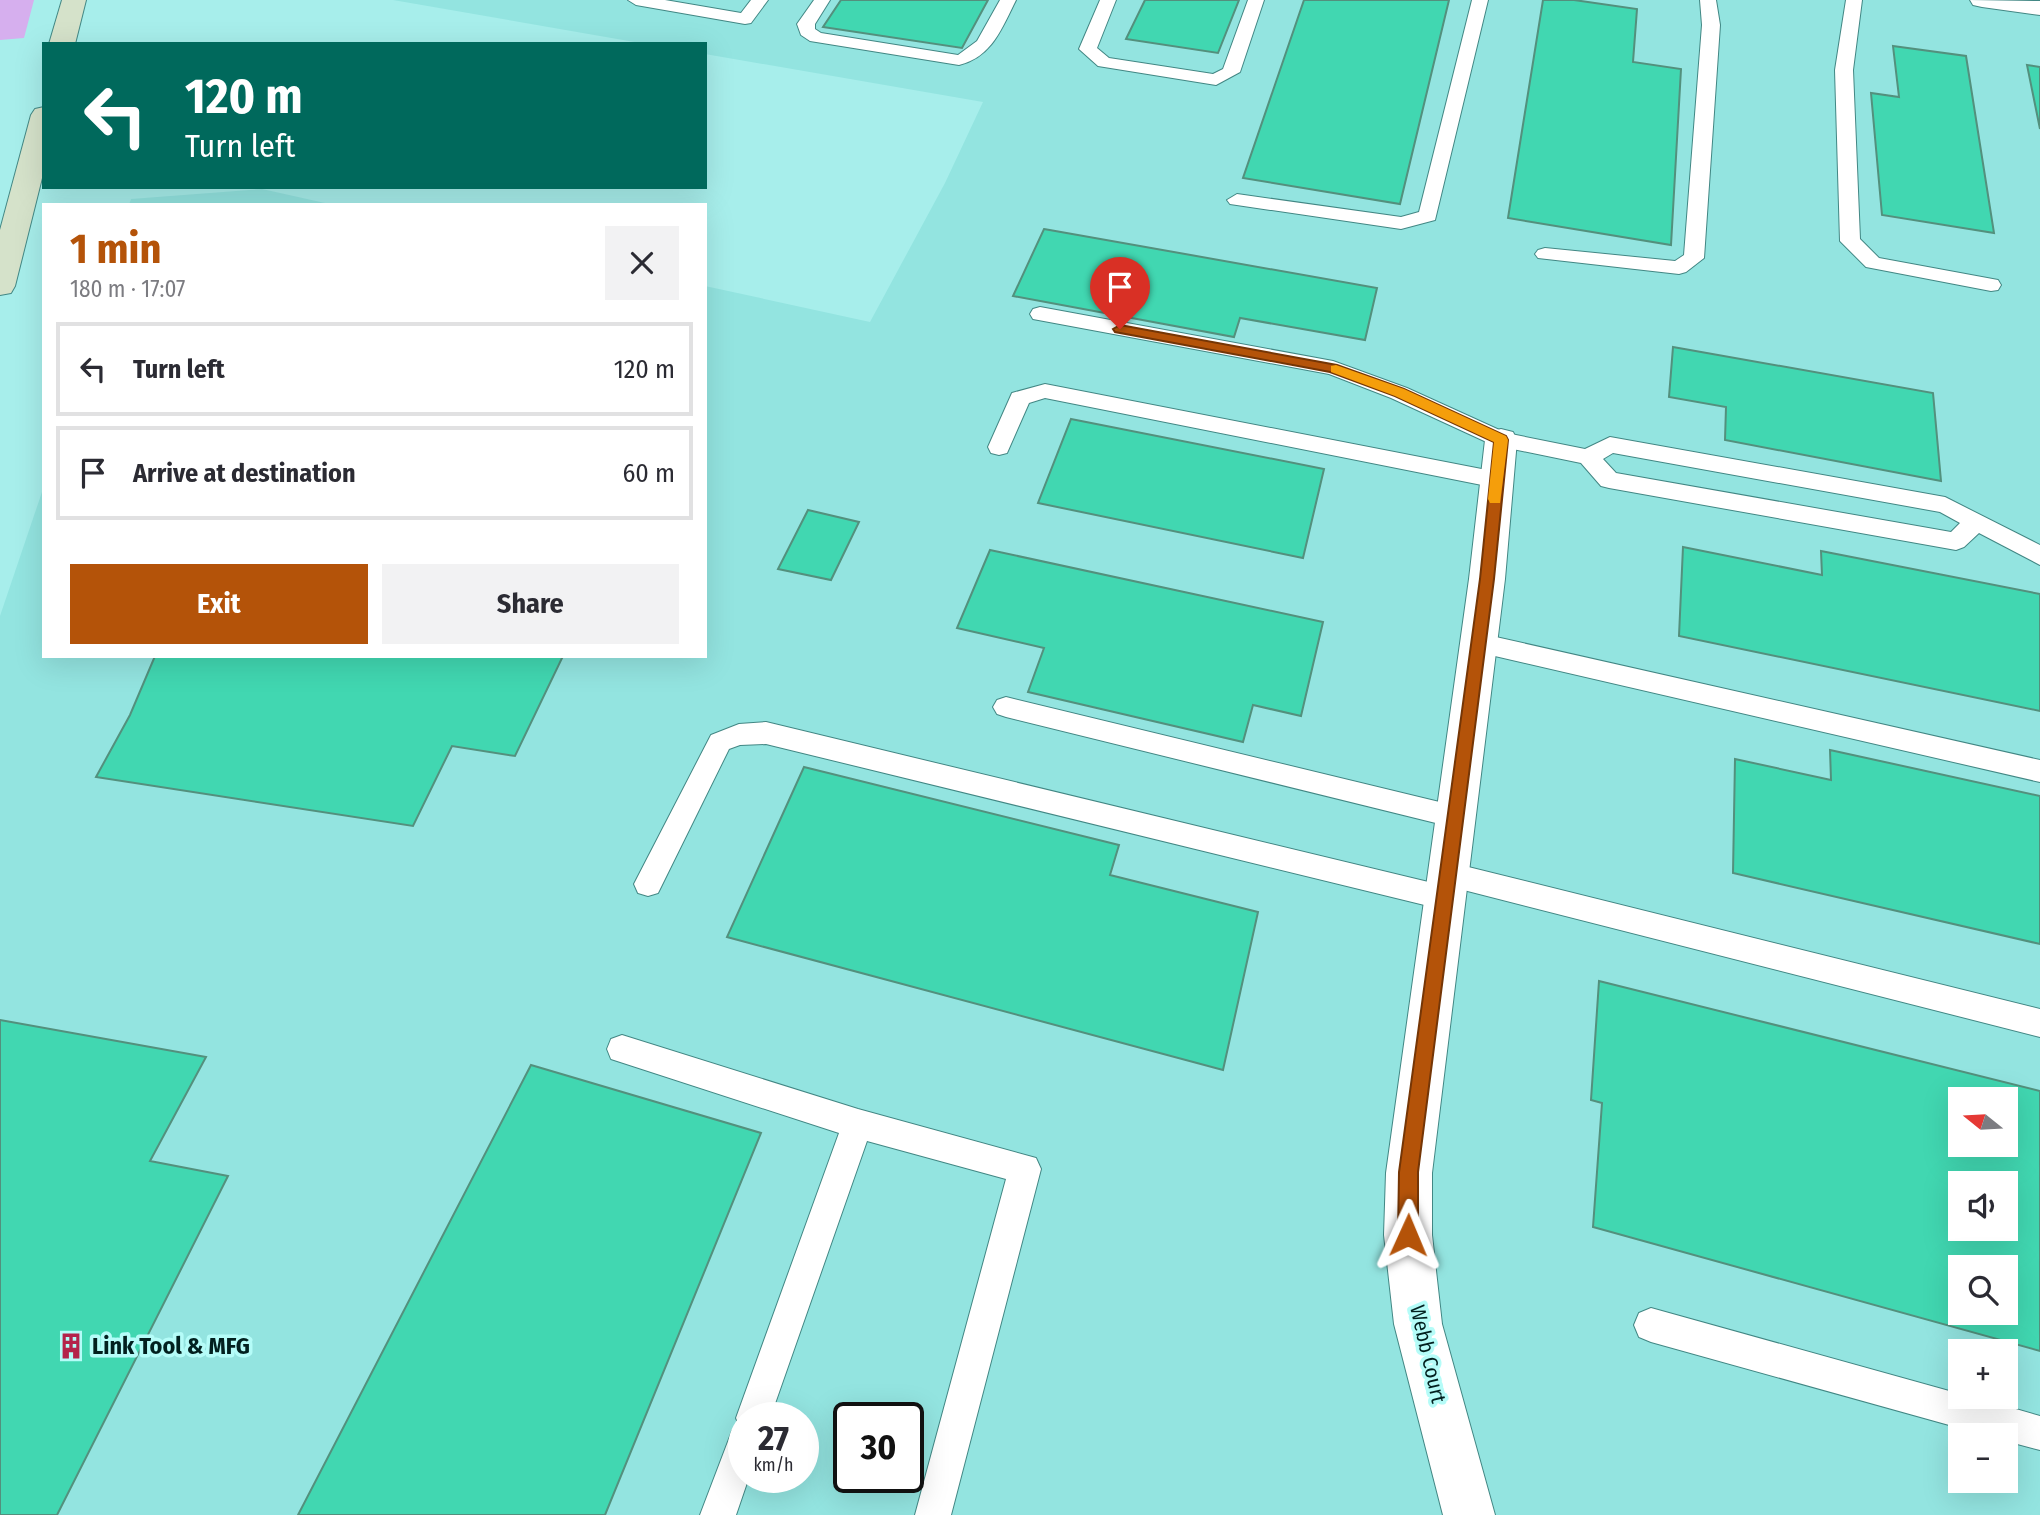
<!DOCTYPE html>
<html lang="en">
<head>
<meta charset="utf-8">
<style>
	body { margin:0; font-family:"Fira Sans Condensed",sans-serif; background:#f2f2f3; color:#2b2b33; height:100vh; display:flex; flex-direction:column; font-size:26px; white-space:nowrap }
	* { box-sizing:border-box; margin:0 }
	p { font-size:23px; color:#7c7c81 }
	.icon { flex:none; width:38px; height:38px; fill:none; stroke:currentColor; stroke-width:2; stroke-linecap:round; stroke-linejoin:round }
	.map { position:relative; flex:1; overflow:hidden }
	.panel { position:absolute; left:42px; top:203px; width:665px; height:455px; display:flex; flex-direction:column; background:#fff; border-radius:0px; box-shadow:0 7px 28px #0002 }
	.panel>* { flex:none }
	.top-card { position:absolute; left:42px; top:42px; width:665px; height:147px; border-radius:0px; box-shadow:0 7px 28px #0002; background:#00695c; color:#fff; overflow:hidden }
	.needle { width:46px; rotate:288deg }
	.controls { position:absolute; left:1948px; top:1087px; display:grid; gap:14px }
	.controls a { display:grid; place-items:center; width:70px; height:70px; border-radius:0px; background:#fff; box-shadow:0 7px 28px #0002; font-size:35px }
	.speed { position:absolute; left:728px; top:1402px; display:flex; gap:14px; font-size:35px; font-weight:700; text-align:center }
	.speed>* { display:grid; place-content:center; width:91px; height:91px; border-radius:50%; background:#fff; box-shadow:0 7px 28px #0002; line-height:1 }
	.speed small { font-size:18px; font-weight:400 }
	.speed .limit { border:4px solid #111; border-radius:10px; background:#fff; color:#111 }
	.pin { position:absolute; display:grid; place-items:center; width:60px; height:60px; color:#fff; margin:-72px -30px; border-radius:50% 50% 50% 0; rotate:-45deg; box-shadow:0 0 7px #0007 }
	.pin .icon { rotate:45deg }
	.me { position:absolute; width:77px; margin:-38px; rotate:1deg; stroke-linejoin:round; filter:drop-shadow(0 0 5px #0008) }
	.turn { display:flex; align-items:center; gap:24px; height:147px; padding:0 28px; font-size:32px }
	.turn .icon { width:91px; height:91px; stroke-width:2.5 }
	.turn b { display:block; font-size:49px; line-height:60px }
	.round { display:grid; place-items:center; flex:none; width:74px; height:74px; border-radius:0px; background:#f2f2f3 }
	.headline { display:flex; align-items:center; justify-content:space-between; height:119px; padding:0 28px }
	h1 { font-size:42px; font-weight:700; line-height:52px; color:#b45309 }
	.primary-button { display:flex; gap:14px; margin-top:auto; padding:14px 28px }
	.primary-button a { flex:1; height:80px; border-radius:0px; background:#b45309; color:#fff; font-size:28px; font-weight:700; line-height:80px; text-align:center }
	.primary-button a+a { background:#f2f2f3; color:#2b2b33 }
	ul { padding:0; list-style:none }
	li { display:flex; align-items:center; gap:21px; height:94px; margin:0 14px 10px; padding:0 14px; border:4px solid #e1e1e2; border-radius:0px }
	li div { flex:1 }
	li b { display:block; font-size:26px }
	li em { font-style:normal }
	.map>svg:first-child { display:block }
	.built { fill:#93e4e0; fill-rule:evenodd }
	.green { fill:#d6afee }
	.building { fill:#41d7b1; stroke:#53907d; stroke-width:2; fill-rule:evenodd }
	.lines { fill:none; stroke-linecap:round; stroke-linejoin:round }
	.service-casing { stroke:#428784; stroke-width:2 }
	.minor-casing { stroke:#428784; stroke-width:2 }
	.secondary-casing { stroke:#428784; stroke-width:2 }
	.service { fill:#fff; fill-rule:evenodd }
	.minor { fill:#fff; fill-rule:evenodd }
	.secondary { fill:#d5e2ca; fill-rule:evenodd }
	.route { fill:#b45309; stroke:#753606; stroke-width:2 }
	.slow { fill:#f59e0b }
	.labels { text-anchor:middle; stroke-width:7; stroke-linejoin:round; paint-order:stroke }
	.street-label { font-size:21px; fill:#02201f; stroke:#b5fcf8 }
	.near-poi-label { font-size:24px; font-weight:bold; fill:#02201f; stroke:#b5fcf8; text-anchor:start }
</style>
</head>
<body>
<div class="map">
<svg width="2040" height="1515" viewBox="0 0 2040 1515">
	<rect width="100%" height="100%" fill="#a7eeeb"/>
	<g class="built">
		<path d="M393,0H2040V1515H0V616L44,486V656H705V286L870,322L945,183L983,102L705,54V44H646ZM1960,1099H2006V1144H1960ZM1960,1183H2006V1228H1960ZM1960,1267H2006V1312H1960ZM1960,1351H2006V1396H1960ZM744,1418H803V1477H744ZM849,1418H908V1477H849ZM1960,1435H2006V1480H1960Z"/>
		<path d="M262,189L334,205H129L131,199Z"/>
	</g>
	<path class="green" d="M0,0H34L24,38L0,40Z"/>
	<g class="building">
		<path d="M841,0H988L962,48L823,27Z"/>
		<path d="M1145,0H1239L1218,53L1126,39Z"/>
		<path d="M1304,0H1449L1400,204L1243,178Z"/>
		<path d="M1543,0H1574L1637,9L1633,62L1681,69L1671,245L1508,218Z"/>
		<path d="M1893,46L1966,56L1994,233L1882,215L1871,93L1899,97Z"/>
		<path d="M2027,65L2040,67V129Z"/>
		<path d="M1044,229L1377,288L1365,340L1240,318L1234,337L1013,296Z"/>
		<path d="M1673,347L1933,393L1941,481L1725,440L1726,407L1669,397Z"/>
		<path d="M1071,419L1324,469L1303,558L1038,503Z"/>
		<path d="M808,510L859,522L831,580L778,569Z"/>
		<path d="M1683,547L1822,575L1821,551L2040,594V711L1679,636Z"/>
		<path d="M990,550L1323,622L1301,716L1253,705L1243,742L1028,692L1044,648L957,628Z"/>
		<path d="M155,656H563L515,756L452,746L413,826L96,777L130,715Z"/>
		<path d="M1830,750L2040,796V944L1733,873L1735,759L1831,780Z"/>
		<path d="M804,767L1119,845L1110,875L1258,912L1223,1070L727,937Z"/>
		<path d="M1599,981L2040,1091V1351L1593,1227L1602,1103L1591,1100ZM1960,1099H2006V1144H1960ZM1960,1183H2006V1228H1960ZM1960,1267H2006V1312H1960Z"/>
		<path d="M0,1020L206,1057L150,1161L228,1176L57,1515H0Z"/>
		<path d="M531,1065L761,1133L605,1515H298Z"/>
	</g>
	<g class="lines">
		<g class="service-casing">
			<g id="service">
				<path d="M628,0H665L741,13L751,0H768L751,23L745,24L636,5Z"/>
				<path d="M814,0H830L815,24V29L821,33L958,55L977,41L1000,0H1016C1002,28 992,57 959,65L810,41L801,35L797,24Z"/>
				<path d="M1100,0H1116L1097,48L1109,58L1213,74L1223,69L1248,0H1264L1240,72L1216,85L1098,66L1079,49Z"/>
				<path d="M1472,0H1488L1435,220L1401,229L1230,204L1227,200L1237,194L1401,217L1419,212Z"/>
				<path d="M1700,0H1716L1720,25L1704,258L1686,272L1679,274L1538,258L1535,254L1538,250L1545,248L1675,261L1684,255L1702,25Z"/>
				<path d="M1846,0H1862L1853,70L1860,239L1879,258L1998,280L2001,285L1998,290L1991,291L1866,267L1840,241L1835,70Z"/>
				<path d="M1040,307L1333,361L1407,388L1506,433L1585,449L1610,437L1945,497L2040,545V565L1979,533L1964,547L1956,550L1609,488L1601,486L1581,463L1493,445L1391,398L1329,374L1033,319L1030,314L1033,309ZM1613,453L1940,512L1960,523L1951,532L1616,473L1603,459Z"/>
				<path d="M1045,384L1497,472L1505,474L1508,480L1505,486L1497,488L1045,398L1029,403L1007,453L999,455L991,453L988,447L1012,393Z"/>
				<path d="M1478,633L2040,760V782L1469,650L1466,643L1469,636Z"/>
				<path d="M1006,697L1456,806L1466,809L1469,817L1466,825L1456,828L1006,717L997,714L993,707L997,700Z"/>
				<path d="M766,722L1445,886L1455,889L1459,898L1455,907L1445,910L766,744L740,745L729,749L658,893L648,896L638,893L634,884L711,735L739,724Z"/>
				<path d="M1448,862L2040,1009V1037L1448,886L1438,882L1434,874L1438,866Z"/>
				<path d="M622,1035L858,1109L1036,1158L1041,1169L951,1515H915L1006,1179L867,1141L770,1418H744V1477H749L736,1515H700L732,1431L740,1427L736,1418L839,1133L611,1059L607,1049L611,1039Z"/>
				<path d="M1651,1308L1960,1394V1396H1971L2040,1416V1450L2006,1441V1435H1985L1651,1342L1639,1337L1634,1325L1639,1313Z"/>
			</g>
		</g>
		<g class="minor-casing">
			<g id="minor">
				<path d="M1970,0L2040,1V15L1982,7L1973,5Z"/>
				<path d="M1501,429L1513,432L1517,440L1505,579L1432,1173V1235L1442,1324L1495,1515H1443L1394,1324L1384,1235L1386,1173L1469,579L1485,440L1489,432Z"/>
			</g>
		</g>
		<g class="secondary-casing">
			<g id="secondary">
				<path d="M62,0H86L75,44H49Z"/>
				<path d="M44,107V170L15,286L11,293L0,295V230L31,115L35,109Z"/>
			</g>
		</g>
		<use href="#service" class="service"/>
		<use href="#minor" class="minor"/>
		<use href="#secondary" class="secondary"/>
	</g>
	<path class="route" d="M1120,325L1337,365L1404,389L1506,436L1508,440L1494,579L1418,1172V1235L1415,1242L1408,1244L1401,1242L1398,1235L1399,1172L1480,579L1494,442L1395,396L1330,372L1115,332L1113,329Z"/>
	<path class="slow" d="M1336,365L1404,389L1506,436L1508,440L1500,503H1490L1488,499L1494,442L1395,396L1331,372V366Z"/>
	<defs>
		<g id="building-bare" transform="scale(2.1)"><path d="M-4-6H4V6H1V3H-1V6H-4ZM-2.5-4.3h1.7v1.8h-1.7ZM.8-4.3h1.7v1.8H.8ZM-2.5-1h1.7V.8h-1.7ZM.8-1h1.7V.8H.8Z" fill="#b4234a" stroke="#b5fcf8" stroke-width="2.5" paint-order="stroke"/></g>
	</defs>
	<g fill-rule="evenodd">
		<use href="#building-bare" x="71" y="1346"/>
	</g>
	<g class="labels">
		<g class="street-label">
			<text transform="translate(1428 1354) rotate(77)" y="7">Webb Court</text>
		</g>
		<g class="near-poi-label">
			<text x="92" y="1354">Link Tool &amp; MFG</text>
		</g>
	</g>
</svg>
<div class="controls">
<a><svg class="needle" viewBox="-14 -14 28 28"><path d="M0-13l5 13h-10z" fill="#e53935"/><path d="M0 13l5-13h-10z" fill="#7c7c81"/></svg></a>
<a><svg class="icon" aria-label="sound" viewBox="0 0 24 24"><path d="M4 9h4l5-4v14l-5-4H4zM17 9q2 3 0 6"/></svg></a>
<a><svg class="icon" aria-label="search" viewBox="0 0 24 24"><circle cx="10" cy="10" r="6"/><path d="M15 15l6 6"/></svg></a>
<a>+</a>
<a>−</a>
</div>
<div class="speed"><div>27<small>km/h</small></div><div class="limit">30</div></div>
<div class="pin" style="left:1120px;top:329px;background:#d93025"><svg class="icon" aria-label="arrive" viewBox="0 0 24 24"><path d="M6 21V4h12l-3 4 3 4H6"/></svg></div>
<svg class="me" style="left:1408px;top:1235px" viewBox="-20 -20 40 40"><path d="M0-17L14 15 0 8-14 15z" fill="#b45309" stroke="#fff" stroke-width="4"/></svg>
<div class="top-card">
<div class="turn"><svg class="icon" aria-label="left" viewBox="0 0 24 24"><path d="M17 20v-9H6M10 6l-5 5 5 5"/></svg><div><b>120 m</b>Turn left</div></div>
</div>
<section class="panel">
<div class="headline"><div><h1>1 min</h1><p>180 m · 17:07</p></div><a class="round"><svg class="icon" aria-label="close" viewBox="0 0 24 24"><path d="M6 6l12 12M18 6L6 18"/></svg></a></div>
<ul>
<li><svg class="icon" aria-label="left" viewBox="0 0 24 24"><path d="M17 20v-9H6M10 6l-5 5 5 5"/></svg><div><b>Turn left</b></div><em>120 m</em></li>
<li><svg class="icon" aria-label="arrive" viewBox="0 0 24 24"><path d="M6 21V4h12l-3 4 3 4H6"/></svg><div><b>Arrive at destination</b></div><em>60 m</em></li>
</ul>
<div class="primary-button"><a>Exit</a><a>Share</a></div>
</section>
</div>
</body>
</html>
